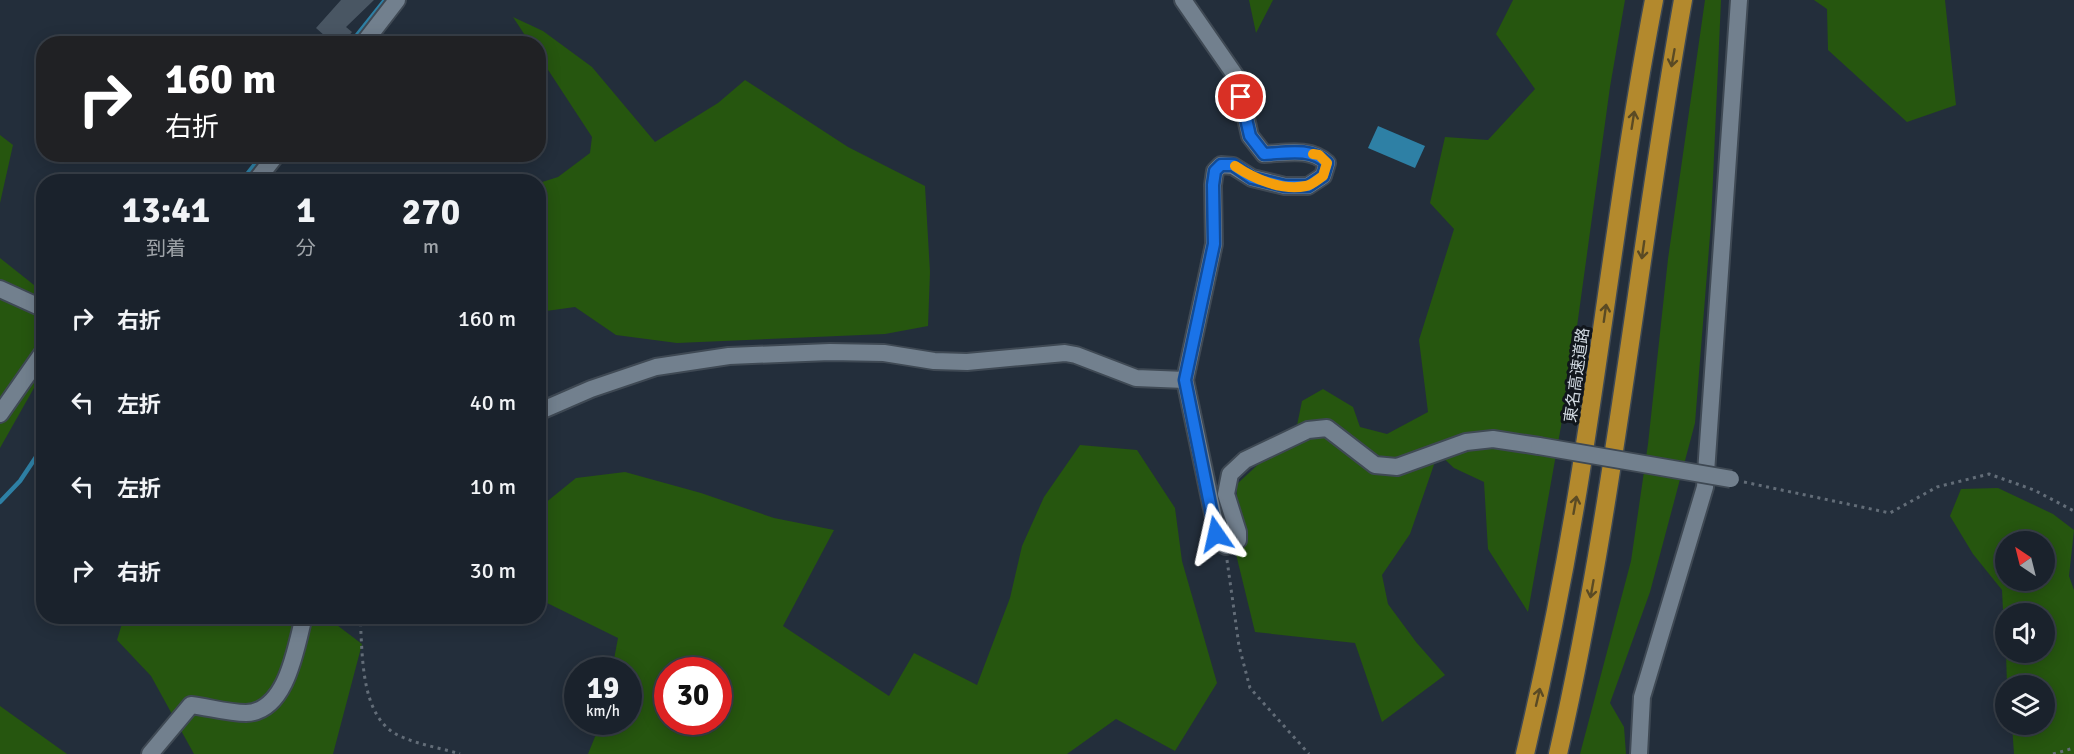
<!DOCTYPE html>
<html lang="ja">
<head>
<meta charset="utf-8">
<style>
	body { margin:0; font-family:Signika,"Noto Sans JP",sans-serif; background:#272f38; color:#f1f3f6; height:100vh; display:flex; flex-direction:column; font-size:22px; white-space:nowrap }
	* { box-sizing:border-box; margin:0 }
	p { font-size:20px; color:#9fa4a9 }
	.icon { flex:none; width:33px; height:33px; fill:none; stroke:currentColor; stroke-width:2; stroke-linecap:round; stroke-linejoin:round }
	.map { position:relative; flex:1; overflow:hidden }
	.drawer { position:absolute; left:36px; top:174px; width:510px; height:450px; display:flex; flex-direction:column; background:#1a222c; border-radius:24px; box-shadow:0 3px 15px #0003,0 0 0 2px #383f48 }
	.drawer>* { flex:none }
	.guide { position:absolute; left:36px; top:36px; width:510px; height:126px; border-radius:24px; box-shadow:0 3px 15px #0003,0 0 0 2px #383f48; background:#202124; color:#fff; overflow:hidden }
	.needle { width:39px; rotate:325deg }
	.buttons { position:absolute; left:1995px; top:531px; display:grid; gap:12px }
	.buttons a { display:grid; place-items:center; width:60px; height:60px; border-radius:50%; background:#1a222c; box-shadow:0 3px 15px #0003,0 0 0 2px #383f48; font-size:30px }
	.speed { position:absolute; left:564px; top:657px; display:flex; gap:12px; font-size:30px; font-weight:700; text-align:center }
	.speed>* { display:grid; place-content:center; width:78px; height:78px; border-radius:50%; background:#1a222c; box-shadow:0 3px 15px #0003,0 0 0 2px #383f48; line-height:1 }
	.speed small { font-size:15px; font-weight:400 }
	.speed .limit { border:9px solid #d22; background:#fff; color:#111 }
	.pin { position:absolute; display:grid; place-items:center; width:51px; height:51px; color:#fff; margin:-26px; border:3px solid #fff; border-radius:50%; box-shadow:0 2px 6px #0007 }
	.me { position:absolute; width:66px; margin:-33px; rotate:349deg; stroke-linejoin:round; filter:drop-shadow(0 0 4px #0008) }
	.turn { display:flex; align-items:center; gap:21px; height:126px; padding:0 30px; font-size:27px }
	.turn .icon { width:78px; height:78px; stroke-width:2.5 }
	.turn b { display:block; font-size:42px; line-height:51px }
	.eta { display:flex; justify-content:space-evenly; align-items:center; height:102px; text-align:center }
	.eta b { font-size:36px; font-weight:700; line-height:42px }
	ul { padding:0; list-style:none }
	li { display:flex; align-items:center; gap:18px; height:84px; padding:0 30px }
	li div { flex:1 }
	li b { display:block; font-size:22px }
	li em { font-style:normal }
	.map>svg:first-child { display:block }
	.green { fill:#26560f; fill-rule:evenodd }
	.water { fill:#2e80a5 }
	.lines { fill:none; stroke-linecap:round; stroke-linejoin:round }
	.stream { stroke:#2e80a5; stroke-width:4.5 }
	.building { fill:#495663 }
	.minor-casing { stroke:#3f4954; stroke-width:20 }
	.highway-casing { stroke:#3f4954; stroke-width:21 }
	.path { stroke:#636d78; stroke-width:3; stroke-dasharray:3 4.5; stroke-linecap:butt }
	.minor { stroke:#72808e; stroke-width:16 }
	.highway { stroke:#b3892d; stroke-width:18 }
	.minor-bridge-casing { stroke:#3f4954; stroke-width:20; stroke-linecap:butt }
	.minor-bridge { stroke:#72808e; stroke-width:16 }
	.oneway { stroke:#5a4a24 }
	.route-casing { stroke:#114b97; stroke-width:15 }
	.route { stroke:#1a73e8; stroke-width:10 }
	.slow { stroke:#f59e0b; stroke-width:10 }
	.labels { text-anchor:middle; stroke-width:6; stroke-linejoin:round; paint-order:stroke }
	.street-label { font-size:16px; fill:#d2dae2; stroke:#11161c }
</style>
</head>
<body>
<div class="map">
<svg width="2074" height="754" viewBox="0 0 2074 754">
	<rect width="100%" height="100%" fill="#232e3b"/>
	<g class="green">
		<path d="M1249,0H1273L1256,33Z"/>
		<path d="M1513,0H1625L1610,87L1571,370L1528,612L1488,549L1484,482L1454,468L1438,453L1410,534L1382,575L1388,604L1416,642L1445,675L1382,722L1355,643L1255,632L1236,554L1237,484L1265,458L1295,435L1302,401L1323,389L1353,407L1360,427L1387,434L1428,412L1419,340L1454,229L1430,203L1445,137L1488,140L1535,89L1496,34Z"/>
		<path d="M1705,0H1721L1711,223L1695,423L1650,592L1610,703L1624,727L1626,754H1580L1631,561L1648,444L1668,259Z"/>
		<path d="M1814,0H1945L1956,105L1907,122L1828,50L1827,9Z"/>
		<path d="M513,17L543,31L592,67L655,142L718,103L745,80L848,147L925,186L930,272L928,326L885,334L677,343L616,335L575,307L539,312V183L558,177L590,153L592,137L539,56L538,44L530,43Z"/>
		<path d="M0,135L13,145L0,203Z"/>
		<path d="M0,258L44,293L43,372L0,448Z"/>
		<path d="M1080,445L1137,450L1175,508L1182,561L1217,683L1175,751L1116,719L1067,754H588L601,722H628V670H612L618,638L539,599V508L576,478L625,472L701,493L774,518L834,530L783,626L889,696L914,653L977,685L1010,598L1022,546L1044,497ZM668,670H718V722H668Z"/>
		<path d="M1998,488L2053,514L2074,530L2069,576L2074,590V754H2014L2012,725L2044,724V686L2007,685L2006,653L2044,652V614H2006L2005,651L2002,590L1973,554L1950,516L1961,489ZM2006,542H2044V580H2006Z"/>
		<path d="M325,616L362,644L333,754H194L151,676L117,640L124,617Z"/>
		<path d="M0,706L67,754H0Z"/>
	</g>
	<path class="water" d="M1378,126L1425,146L1415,168L1368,148Z"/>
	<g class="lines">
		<g class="stream">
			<path d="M350,44L385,0"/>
			<path d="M241,182L263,154"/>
			<path d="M0,502L20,481L44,445"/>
		</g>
	</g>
	<path class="building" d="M341,0H374L346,27L352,32L342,44H334L316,28Z"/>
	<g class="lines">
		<g class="minor-casing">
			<g id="minor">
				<path d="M1183,0L1237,78L1250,136L1264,154C1286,153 1310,147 1327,163L1323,176L1308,186H1285L1252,178L1233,166L1221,165L1215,171L1213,185L1214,244L1185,380L1219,542L1226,546L1238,540V532L1226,494L1230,474L1245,460L1308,430L1327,428L1375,465L1397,467L1466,442L1493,439L1539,446"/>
				<path d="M363,44L397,0"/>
				<path d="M255,182L277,154"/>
				<path d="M0,289L44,309"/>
				<path d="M538,412L591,389L656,367L729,356L830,352L884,353L934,361L967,362L1065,353L1076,355L1136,378L1185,380"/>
				<path d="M0,414L44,351"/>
				<path d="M150,754L191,705C208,707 228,713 246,713C287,712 296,647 304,616"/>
				<path d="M1639,754L1642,697L1705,487L1739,0"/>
			</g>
		</g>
		<g class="highway-casing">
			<g id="highway">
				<path d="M1525,754C1547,660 1566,565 1581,470C1606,313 1624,156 1654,0"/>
				<path d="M1558,754C1615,505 1638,251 1683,0"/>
			</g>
		</g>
		<g class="path">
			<path d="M1744,482L1890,513L1937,487L1989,474L2034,490L2074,511"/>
			<path d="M1227,560L1239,646L1250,688L1309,754"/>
			<path d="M360,616C363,654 359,720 402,737C420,745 441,748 460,754"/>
			<path d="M2053,754L2074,748"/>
		</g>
		<use href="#minor" class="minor"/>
		<use href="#highway" class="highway"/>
		<g class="minor-bridge-casing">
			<path id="minor-bridge" d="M1539,446L1731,479"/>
		</g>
		<use href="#minor-bridge" class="minor-bridge"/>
	</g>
	<defs><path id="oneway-shaft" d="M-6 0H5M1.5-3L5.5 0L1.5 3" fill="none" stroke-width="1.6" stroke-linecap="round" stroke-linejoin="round" transform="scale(1.5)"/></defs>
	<g class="oneway">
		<use href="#oneway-shaft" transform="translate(1673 58) rotate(100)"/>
		<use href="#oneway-shaft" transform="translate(1633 120) rotate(-81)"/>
		<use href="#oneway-shaft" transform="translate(1643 250) rotate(98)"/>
		<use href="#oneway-shaft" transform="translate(1605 313) rotate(-82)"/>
		<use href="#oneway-shaft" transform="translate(1575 505) rotate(-80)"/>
		<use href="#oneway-shaft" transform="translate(1592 589) rotate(100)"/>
		<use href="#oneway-shaft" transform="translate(1538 697) rotate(-77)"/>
	</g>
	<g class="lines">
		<g class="route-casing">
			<path id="route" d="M1216,534L1185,380L1214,244L1213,185L1215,171L1221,165H1233L1252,178L1285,186H1308L1323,176L1327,163C1310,147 1286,153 1264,154L1250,136L1241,97"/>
		</g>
		<use href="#route" class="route"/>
		<path class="slow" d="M1235,166C1254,179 1282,191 1306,186C1312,185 1318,179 1323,176L1327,163L1319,155L1313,154"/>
	</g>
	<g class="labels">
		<g class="street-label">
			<text transform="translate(1576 375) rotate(-82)" y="6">東名高速道路</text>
		</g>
	</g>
</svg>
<div class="buttons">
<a><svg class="needle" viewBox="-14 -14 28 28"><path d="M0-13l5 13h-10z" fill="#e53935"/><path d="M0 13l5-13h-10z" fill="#9fa4a9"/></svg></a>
<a><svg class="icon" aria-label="sound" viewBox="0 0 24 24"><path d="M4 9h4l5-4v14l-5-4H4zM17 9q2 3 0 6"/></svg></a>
<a><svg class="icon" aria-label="layers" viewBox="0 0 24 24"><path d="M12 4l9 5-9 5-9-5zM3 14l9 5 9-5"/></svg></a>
</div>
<div class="speed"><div>19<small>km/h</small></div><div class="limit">30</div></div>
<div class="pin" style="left:1241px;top:97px;background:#d93025"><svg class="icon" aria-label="arrive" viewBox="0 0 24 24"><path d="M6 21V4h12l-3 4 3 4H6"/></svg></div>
<svg class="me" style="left:1216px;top:534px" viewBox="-20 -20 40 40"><path d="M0-17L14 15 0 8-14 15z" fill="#1a73e8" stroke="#fff" stroke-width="4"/></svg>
<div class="guide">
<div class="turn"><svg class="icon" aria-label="right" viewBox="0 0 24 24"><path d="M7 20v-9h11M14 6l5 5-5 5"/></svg><div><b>160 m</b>右折</div></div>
</div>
<section class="drawer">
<div class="eta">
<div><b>13:41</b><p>到着</p></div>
<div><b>1</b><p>分</p></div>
<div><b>270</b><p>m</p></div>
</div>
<ul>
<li><svg class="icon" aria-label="right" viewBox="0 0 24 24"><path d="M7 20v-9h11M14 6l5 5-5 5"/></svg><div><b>右折</b></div><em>160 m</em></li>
<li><svg class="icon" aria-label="left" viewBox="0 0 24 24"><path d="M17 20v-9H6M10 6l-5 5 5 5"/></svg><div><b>左折</b></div><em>40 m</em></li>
<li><svg class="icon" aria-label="left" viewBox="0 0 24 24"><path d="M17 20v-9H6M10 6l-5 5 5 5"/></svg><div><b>左折</b></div><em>10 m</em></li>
<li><svg class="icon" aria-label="right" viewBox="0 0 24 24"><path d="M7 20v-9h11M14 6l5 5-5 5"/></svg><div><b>右折</b></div><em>30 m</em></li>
</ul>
</section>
</div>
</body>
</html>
